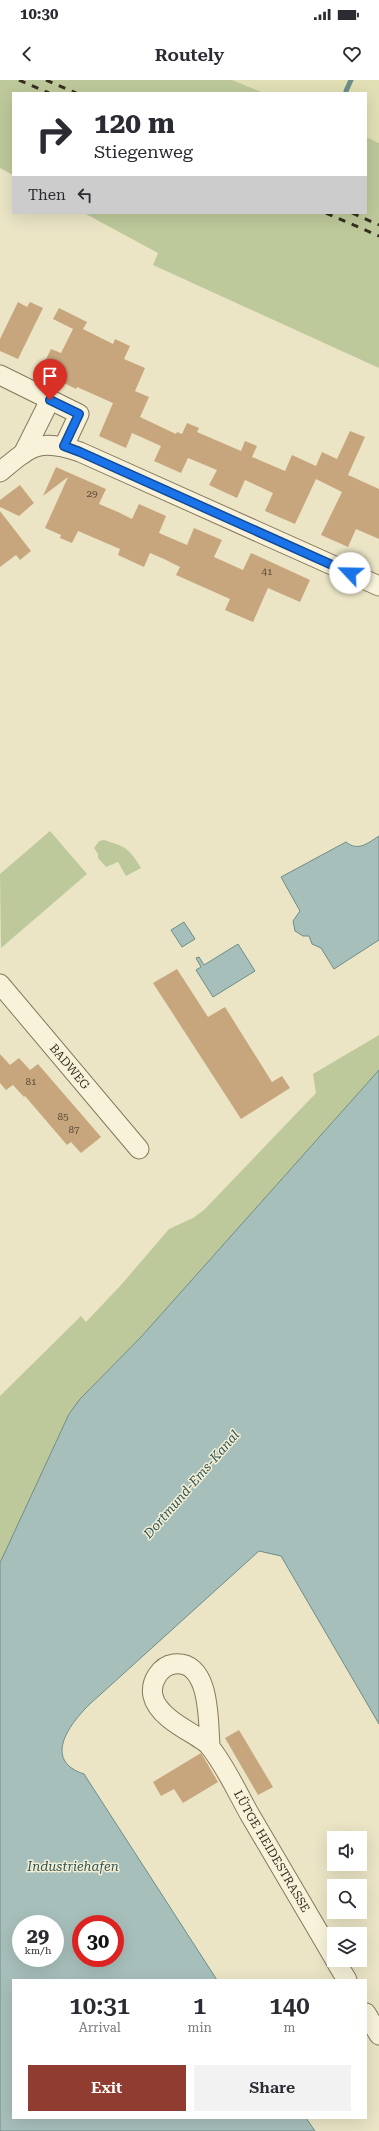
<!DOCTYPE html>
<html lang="en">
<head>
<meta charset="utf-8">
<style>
	body { margin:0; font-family:"Roboto Serif",serif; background:#f2f2f3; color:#2b2b33; height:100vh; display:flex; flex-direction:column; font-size:15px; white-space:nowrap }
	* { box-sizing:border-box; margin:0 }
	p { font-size:13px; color:#7c7c81 }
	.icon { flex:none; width:22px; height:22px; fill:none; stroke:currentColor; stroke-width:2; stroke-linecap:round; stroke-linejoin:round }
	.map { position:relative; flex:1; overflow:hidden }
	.drawer { position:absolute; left:12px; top:1899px; width:355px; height:140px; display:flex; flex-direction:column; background:#fff; border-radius:0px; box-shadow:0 4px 16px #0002 }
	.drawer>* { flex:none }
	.guide { position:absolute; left:12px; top:12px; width:355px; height:122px; border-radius:0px; box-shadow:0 4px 16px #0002; background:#fff; color:#2b2b33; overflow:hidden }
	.tools { position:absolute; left:327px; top:1751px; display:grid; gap:8px }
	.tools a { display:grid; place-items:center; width:40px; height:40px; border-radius:0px; background:#fff; box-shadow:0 4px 16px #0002; font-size:20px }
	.speed { position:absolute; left:12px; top:1835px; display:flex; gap:8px; font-size:20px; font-weight:700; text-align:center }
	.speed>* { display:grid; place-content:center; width:52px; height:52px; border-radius:50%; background:#fff; box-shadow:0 4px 16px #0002; line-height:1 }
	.speed small { font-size:10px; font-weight:400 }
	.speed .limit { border:6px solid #d22; background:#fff; color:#111 }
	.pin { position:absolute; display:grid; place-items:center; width:34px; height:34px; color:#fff; margin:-41px -17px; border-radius:50% 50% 50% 0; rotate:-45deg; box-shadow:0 0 4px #0007 }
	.pin .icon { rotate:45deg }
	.me { position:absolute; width:44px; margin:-22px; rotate:294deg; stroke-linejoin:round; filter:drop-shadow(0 0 3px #0008) }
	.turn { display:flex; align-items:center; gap:14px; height:84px; padding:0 16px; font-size:18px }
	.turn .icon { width:52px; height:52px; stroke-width:2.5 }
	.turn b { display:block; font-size:28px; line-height:34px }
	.then { display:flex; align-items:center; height:38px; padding:0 16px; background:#0003; gap:8px; font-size:15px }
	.eta { display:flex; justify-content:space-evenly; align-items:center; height:68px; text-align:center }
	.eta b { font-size:24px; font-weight:600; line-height:28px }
	.action { display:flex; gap:8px; margin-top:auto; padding:8px 16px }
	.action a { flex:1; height:46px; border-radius:0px; background:#913c30; color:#fff; font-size:16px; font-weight:600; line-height:46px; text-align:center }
	.action a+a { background:#f2f2f3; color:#2b2b33 }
	.status { display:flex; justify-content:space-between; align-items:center; height:28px; padding:0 20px; background:#fff; direction:ltr }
	.status svg { height:11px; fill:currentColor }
	header { display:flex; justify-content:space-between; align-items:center; height:52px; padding:0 16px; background:#fff; font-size:18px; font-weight:600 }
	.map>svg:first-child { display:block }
	.farmland { fill:#e1dfb4 }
	.green { fill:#bdc99a }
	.water { fill:#a7bfbb; stroke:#6e8d89; fill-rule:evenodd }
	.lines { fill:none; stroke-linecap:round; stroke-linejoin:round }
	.stream { stroke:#6e8d89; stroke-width:5 }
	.building { fill:#c7a67e }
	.minor-casing { stroke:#86785d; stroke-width:21 }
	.minor { stroke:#f7f2d9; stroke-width:19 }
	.rail { stroke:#372e20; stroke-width:3; stroke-dasharray:7 7; stroke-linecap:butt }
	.route-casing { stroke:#114b97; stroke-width:10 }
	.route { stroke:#1a73e8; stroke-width:7 }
	.labels { text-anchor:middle; stroke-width:3; stroke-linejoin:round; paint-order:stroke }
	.number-label { font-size:10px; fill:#5b4c38 }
	.street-label { font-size:12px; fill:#372e20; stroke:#f3efd5 }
	.water-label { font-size:13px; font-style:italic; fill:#305355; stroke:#f3efd5 }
</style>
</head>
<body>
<div class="status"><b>10:30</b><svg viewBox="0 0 49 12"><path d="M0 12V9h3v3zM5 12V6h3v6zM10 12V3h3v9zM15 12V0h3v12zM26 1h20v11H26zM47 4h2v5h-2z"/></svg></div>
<header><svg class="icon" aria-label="back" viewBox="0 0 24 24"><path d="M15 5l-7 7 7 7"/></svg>Routely<svg class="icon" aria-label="heart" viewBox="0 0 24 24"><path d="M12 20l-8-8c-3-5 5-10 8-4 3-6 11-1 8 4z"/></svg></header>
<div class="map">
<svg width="379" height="2051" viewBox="0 0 379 2051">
	<rect width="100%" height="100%" fill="#ebe5c6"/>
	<path class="farmland" d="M232,0H379V63L366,57V13H264Z"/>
	<g class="green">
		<path d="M0,0H232L264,13H13V95L0,88Z"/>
		<path d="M366,57L379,63V288L153,185L158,173L84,133H366Z"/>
		<path d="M50,751L87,794L1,868L0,794Z"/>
		<path d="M104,760C126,767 129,768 141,788L126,796L118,782L106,787L98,778V774L94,768L99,761Z"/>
		<path d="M379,955V990L141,1257L80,1319L69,1334L0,1483V1316L81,1236L86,1242L121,1205L169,1149L193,1138L204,1130L316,1013L313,994Z"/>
	</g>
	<g class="water">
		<path d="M379,756V860L334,889L321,868L312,864L309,856H303L295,851L293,841L300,831L281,797L346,762C358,772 368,763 379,756Z"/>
		<path d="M184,842L195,859L182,867L171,850Z"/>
		<path d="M238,864L255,891L213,917L196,890L201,887L196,878L199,877L204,885Z"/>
		<path d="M379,990V1644L281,1476L259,1471L91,1623C71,1642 41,1680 84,1694L217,1900H13V2038H306L315,2051H0V1483L69,1334L80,1319L141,1257ZM21,1844H55V1878H21ZM81,1844H115V1878H81Z"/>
	</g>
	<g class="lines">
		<path class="stream" d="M346,11L351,0"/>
	</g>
	<g class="building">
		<path d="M18,222L27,227L30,222L43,228L18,279L0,271V259Z"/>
		<path d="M59,228L87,242L83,249L113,264L115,259L130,266L124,279L145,288L135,311L149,317L140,337L176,354L177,352L182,354L187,343L199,348L197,352L241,371L245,361L257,366L252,377L285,391L292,375L316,386L322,372L337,379L350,351L365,357L348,395L379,409V459L356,449L348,467L321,455L342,412L316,399L295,444L265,431L273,413L245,400L237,418L209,405L217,390L188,378L181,393L154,381L161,366L132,353L126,368L99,356L113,323L77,307L76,309L40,291L51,269L61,273L73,249L53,239Z"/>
		<path d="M56,387L106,409L99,424L118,432L132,439L139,424L166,436L159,453L187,465L194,448L222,460L214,477L243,490L251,473L310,500L300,522L268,508L253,542L225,530L230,519L176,495L180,487L164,479L150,473L144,487L118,475L120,469L78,451L72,463L60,458L61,455L45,448L68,397L43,416Z"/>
		<path d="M20,405L34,423L19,436L0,427V420Z"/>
		<path d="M0,431L31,471L20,480L16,475L0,487Z"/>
		<path d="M177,889L208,937L225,927L272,1002L282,996L290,1008L241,1039L153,903Z"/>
		<path d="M0,974L10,985L19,978L30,990L38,984L101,1057L81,1073L71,1062L67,1065L25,1016L24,1017L13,1005L6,1010L0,1003Z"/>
		<path d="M239,1650L273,1707L258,1715L225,1658Z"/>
		<path d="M201,1673L218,1702L183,1723L174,1709L161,1716L153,1702Z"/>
	</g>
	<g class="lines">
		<g class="minor-casing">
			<g id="minor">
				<path d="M0,295L79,334L64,366"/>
				<path d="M23,374L50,320"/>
				<path d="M0,392C31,366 39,358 80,372L379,506"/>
				<path id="s1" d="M0,904L139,1069"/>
				<path id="s2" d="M210,1665C208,1642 211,1580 174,1584C160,1586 150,1602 153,1616C157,1634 181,1647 196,1656C200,1659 207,1662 210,1667C226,1687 237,1712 250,1735C278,1782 306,1830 334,1878"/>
				<path d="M335,1880L347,1900"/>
				<path d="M366,1933L379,1955"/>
			</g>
		</g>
		<use href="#minor" class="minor"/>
		<g class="rail">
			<path d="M19,0L49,13"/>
			<path d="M46,0L76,13"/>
			<path d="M326,133L379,156"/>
			<path d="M352,133L379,145"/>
		</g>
	</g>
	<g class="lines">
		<g class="route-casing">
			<path id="route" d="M50,320L79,334L64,366L80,372L350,493"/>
		</g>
		<use href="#route" class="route"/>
	</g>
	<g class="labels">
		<g class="number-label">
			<text x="92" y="417">29</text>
			<text x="267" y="495">41</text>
			<text x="31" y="1005">81</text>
			<text x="63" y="1040">85</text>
			<text x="74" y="1053">87</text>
		</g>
		<g class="street-label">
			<text dy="4" stroke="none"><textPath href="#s1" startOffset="108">BADWEG</textPath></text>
			<text dy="4" stroke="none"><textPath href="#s2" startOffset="341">LÜTGE HEIDESTRASSE</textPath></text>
		</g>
		<g class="water-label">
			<text transform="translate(191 1404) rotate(-49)" y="5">Dortmund-Ems-Kanal</text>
			<text x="73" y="1791">Industriehafen</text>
		</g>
	</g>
</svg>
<div class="tools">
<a><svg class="icon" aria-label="sound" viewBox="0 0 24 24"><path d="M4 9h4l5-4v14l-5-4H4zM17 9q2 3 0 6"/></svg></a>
<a><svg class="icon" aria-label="search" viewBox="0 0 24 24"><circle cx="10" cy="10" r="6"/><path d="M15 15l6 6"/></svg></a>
<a><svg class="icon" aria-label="layers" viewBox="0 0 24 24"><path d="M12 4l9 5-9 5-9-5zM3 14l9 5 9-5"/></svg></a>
</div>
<div class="speed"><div>29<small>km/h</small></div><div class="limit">30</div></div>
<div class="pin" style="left:50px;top:320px;background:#d93025"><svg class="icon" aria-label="arrive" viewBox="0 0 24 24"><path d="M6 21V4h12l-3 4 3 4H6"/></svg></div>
<svg class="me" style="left:350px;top:493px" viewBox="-20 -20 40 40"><circle r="19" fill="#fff"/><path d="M0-13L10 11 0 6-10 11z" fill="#1a73e8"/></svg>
<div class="guide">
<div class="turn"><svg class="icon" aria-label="right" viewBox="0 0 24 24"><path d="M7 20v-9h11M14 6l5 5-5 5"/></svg><div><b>120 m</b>Stiegenweg</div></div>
<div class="then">Then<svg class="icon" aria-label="left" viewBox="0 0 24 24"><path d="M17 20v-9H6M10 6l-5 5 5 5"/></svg></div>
</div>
<section class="drawer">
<div class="eta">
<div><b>10:31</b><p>Arrival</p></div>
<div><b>1</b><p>min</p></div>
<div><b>140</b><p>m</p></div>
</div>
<div class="action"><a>Exit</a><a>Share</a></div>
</section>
</div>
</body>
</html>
